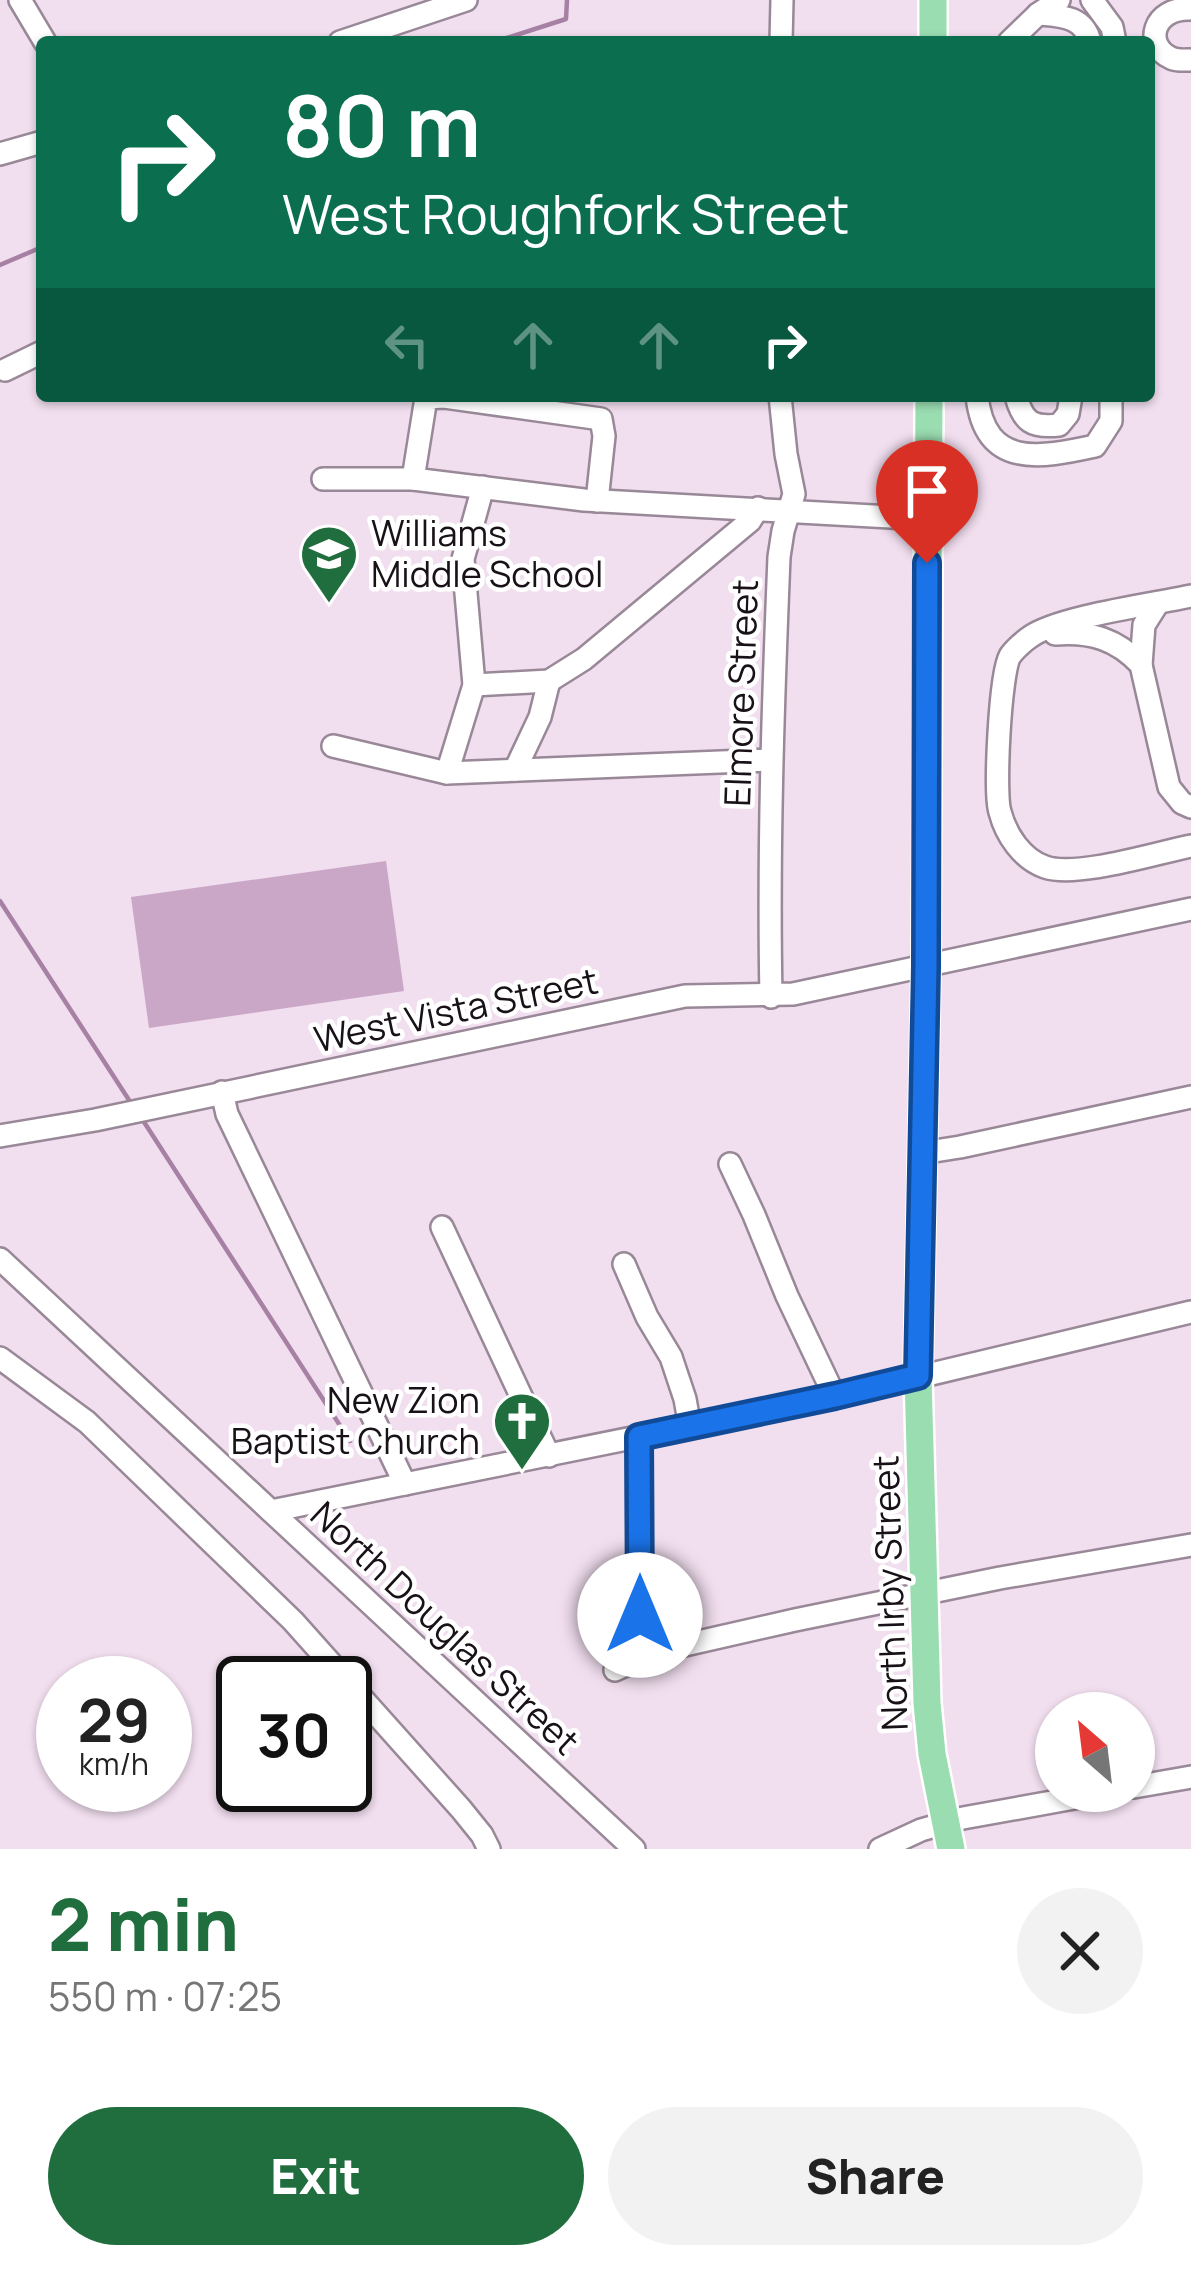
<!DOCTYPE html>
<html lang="en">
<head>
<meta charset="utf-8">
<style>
	body { margin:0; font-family:Manrope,sans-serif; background:#f2f2f2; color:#222; height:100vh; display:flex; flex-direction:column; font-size:45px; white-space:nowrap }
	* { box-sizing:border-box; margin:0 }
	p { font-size:39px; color:#767676 }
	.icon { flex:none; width:66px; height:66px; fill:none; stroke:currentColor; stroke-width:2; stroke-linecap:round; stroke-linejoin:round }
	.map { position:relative; height:1849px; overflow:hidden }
	.drawer { display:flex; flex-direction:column; background:#fff; flex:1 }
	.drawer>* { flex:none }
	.banner { position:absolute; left:36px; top:36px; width:1119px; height:366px; border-radius:12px; box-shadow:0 3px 9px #0004; background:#0b6e4f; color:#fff; overflow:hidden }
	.needle { width:78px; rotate:332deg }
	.buttons { position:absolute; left:1035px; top:1692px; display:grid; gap:24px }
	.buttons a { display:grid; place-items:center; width:120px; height:120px; border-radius:50%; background:#fff; box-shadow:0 3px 9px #0004; font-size:60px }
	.speed { position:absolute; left:36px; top:1656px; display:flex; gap:24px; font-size:60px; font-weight:700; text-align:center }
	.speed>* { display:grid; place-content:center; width:156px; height:156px; border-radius:50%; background:#fff; box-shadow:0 3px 9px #0004; line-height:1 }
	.speed small { font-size:30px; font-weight:400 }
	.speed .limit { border:6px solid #111; border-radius:18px; background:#fff; color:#111 }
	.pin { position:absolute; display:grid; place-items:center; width:102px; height:102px; color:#fff; margin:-123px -51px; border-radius:50% 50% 50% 0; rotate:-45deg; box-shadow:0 0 12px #0007 }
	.pin .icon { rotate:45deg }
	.me { position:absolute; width:132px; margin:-66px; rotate:0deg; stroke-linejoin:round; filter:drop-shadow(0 0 9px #0008) }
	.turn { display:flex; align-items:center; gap:42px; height:252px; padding:0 48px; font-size:54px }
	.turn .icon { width:156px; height:156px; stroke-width:2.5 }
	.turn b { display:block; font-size:84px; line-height:102px }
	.lanes { display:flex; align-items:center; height:114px; padding:0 48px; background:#0003; justify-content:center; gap:60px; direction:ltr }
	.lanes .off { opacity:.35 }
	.round { display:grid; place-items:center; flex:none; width:126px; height:126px; border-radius:63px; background:#f2f2f2 }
	.head { display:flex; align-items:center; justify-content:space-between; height:204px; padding:0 48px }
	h1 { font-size:72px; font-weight:800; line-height:90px; color:#206e3d }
	.action { display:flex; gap:24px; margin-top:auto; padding:24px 48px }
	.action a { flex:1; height:138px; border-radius:72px; background:#206e3d; color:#fff; font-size:48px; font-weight:800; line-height:138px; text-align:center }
	.action a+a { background:#f2f2f2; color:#222 }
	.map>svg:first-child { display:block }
	.green { fill:#caa6c7 }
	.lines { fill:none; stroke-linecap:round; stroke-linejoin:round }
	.stream { stroke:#a781a4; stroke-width:4.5 }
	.minor-casing { stroke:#998897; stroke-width:26 }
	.major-casing { stroke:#fff; stroke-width:32 }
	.minor { stroke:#fff; stroke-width:21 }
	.major { stroke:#9addb1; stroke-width:27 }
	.route-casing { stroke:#114b97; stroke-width:30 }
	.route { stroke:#1a73e8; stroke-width:21 }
	.labels { text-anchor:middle; stroke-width:9; stroke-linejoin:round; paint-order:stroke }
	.poi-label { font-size:36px; fill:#181117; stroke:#fff; text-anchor:start }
	.street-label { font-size:36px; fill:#181117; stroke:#fff }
</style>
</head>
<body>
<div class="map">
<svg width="1191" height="1849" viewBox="0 0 1191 1849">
	<rect width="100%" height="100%" fill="#f1deef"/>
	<path class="green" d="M386,861L404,991L149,1028L131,897Z"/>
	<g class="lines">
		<g class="stream">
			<path d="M494,42L566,19L567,0"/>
			<path d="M0,265L42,247"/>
			<path d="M0,901L129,1100"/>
			<path d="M144,1122L350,1441"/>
		</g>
		<g class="minor-casing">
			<g id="minor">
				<path d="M20,0L45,42"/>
				<path d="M1092,0L1112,27L1115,42"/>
				<path d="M1191,9C1153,7 1143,45 1171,58C1177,61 1184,60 1191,60"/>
				<path d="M1038,14C1061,16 1084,16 1090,42"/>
				<path d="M340,42L466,0"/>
				<path d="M781,42L782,0"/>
				<path d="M1009,42L1038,14L1059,0"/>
				<path d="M0,154L42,142"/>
				<path d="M5,370L42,352"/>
				<path d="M977,396C985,469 1040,458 1095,446L1111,421V396"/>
				<path d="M1016,396C1023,422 1032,428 1059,425L1068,414L1071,396"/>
				<path d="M323,479H413L584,500L927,519"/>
				<path d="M413,479L426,398L444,397L601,419L604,436L597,501"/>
				<path d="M1191,596C1154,604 1057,617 1030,637C1024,641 1014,650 1010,656C1000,673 994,793 1000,812C1006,835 1022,859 1045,867C1077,878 1156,853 1191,846"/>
				<path d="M1055,634C1090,631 1117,639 1141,665L1169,787L1182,803L1191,807"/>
				<path d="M1141,665L1144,625L1158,603"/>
				<path d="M474,685L549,681L584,659L750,521L758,508"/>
				<path d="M333,746L447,773L474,685L463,559L483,487"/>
				<path d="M515,770L540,717L549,681"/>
				<path d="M447,773L770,760"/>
				<path d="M771,997C768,850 773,704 779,557L783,531L794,494L786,454L780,396"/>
				<path d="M222,1092L227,1114L405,1484"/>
				<path d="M0,1136L95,1120L685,996L793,994L1191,909"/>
				<path d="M922,1153L960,1147L1191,1097"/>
				<path d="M730,1164L754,1215L787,1296L835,1397"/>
				<path d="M442,1227L549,1456"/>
				<path d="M0,1259L634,1849"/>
				<path d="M624,1264L647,1317L671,1357L685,1399L690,1427"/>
				<path d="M0,1358L87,1422L293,1621L461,1809L482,1835L489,1849"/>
				<path d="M639,1437L641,1656"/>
				<path d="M271,1511L835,1397L1191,1312"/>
				<path d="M615,1670L654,1652L795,1620L1000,1578L1191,1545"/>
				<path d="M1134,1787L1191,1777"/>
				<path d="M880,1849L921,1830L963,1818L1113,1791"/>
			</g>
		</g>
		<g class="major-casing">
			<g id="major">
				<path d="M933,42V0"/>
				<path d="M929,396L926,967L918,1376L927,1703L932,1754L951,1849"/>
			</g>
		</g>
		<use href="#minor" class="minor"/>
		<use href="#major" class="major"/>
	</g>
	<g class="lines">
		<g class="route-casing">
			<path id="route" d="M640,1615L639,1437L835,1396L918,1376L926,967L927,563"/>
		</g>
		<use href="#route" class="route"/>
	</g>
	<defs>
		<g id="school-pin" transform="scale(3)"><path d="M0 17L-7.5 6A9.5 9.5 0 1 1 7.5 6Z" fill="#206e3d" stroke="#fff"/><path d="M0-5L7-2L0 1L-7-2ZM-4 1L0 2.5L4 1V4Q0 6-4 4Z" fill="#fff"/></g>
		<g id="church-pin" transform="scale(3)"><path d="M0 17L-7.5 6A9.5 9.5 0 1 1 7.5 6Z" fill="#206e3d" stroke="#fff"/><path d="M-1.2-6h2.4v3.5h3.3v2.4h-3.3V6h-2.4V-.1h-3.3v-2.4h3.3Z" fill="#fff"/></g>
	</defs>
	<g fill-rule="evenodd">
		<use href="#school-pin" x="329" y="554"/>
		<use href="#church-pin" x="522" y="1421"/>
	</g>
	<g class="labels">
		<g class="poi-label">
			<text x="371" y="546">Williams<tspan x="371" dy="41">Middle School</tspan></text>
			<text x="480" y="1413" text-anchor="end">New Zion<tspan x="480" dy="41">Baptist Church</tspan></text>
		</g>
		<g class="street-label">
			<text transform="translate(741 693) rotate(-88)" y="13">Elmore Street</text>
			<text transform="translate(456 1010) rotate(-12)" y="13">West Vista Street</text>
			<text transform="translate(890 1593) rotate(-92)" y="13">North Irby Street</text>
			<text transform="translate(445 1628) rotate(43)" y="13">North Douglas Street</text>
		</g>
	</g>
</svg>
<div class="buttons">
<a><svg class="needle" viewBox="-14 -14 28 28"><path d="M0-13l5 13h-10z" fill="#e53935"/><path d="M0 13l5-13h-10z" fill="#767676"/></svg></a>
</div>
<div class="speed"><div>29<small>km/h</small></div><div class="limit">30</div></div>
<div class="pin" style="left:927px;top:563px;background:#d93025"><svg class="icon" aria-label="arrive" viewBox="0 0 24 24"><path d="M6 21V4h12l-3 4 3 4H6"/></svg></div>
<svg class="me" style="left:640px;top:1615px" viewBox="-20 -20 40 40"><circle r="19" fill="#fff"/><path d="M0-13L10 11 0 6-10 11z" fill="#1a73e8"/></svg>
<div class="banner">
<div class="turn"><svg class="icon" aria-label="right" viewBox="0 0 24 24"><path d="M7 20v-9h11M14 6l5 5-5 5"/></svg><div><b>80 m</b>West Roughfork Street</div></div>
<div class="lanes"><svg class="icon off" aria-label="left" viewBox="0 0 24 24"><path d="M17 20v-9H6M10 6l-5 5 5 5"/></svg><svg class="icon off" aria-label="ahead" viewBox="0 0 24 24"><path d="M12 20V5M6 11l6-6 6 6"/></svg><svg class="icon off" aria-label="ahead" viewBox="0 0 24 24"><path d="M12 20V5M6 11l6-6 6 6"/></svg><svg class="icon" aria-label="right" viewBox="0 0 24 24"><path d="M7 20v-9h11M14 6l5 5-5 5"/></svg></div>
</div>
</div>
<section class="drawer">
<div class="head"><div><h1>2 min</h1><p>550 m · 07:25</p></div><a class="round"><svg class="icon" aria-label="close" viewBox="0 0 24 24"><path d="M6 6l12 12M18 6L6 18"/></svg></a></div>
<div class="action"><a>Exit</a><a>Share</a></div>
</section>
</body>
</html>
